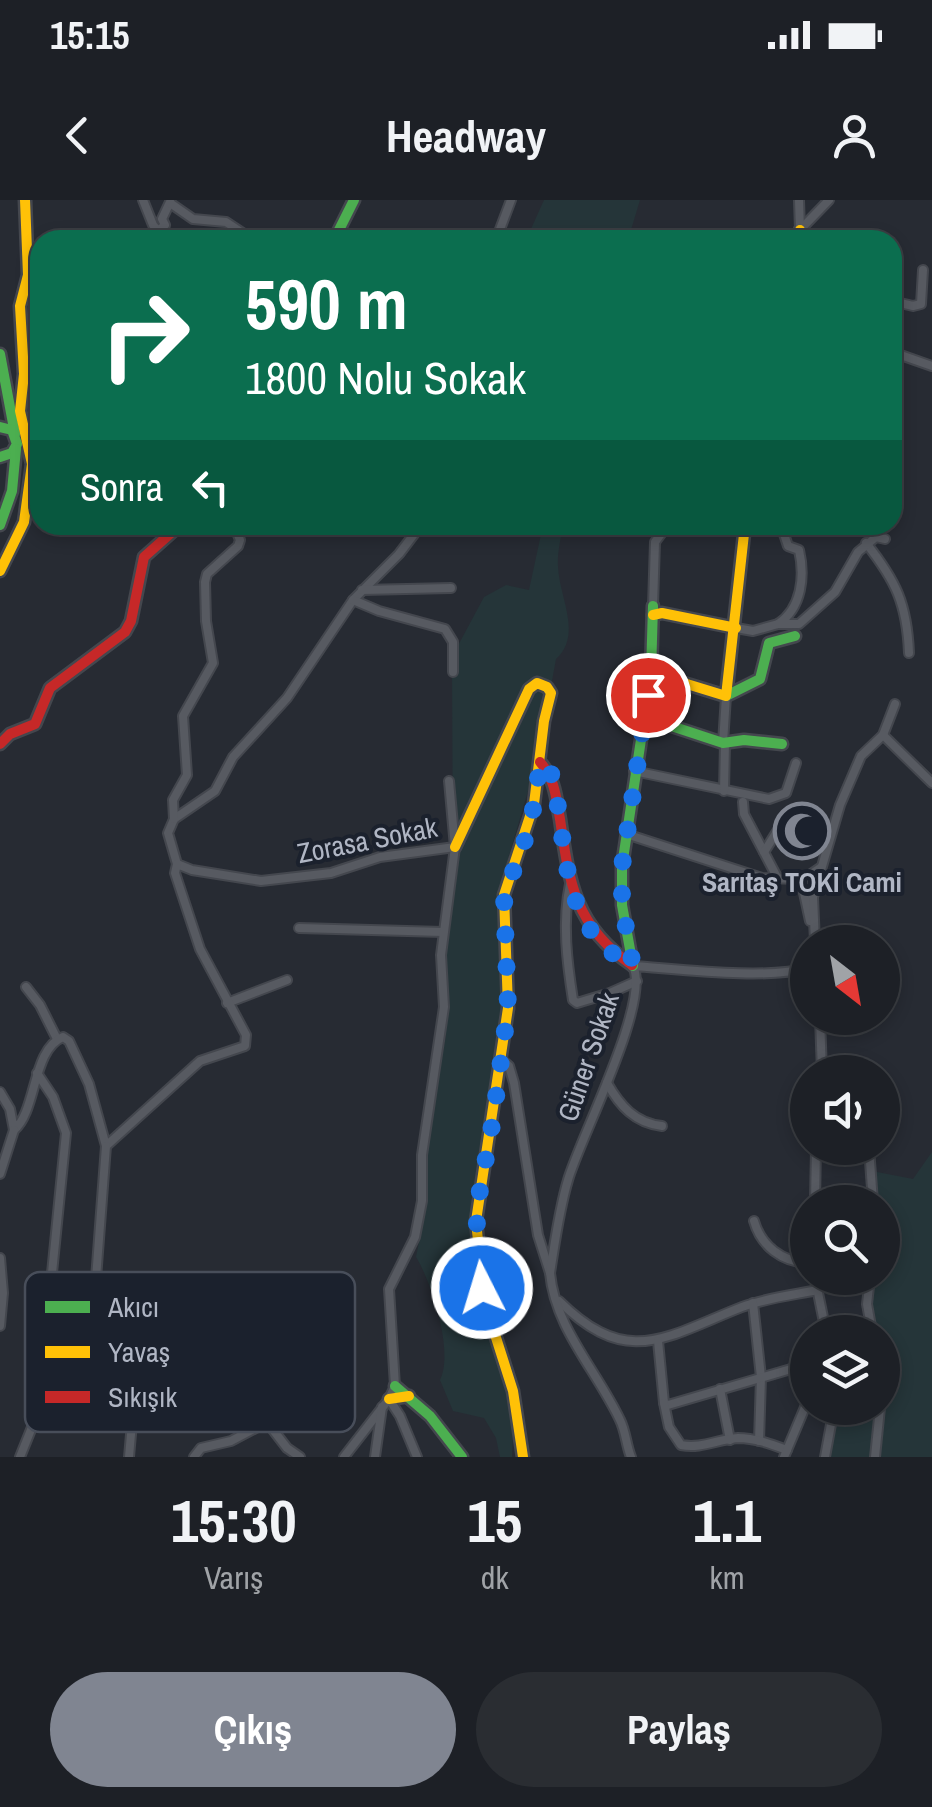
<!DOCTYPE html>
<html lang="tr">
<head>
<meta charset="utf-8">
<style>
	body { margin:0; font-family:"Archivo Narrow",sans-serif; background:#2a2d32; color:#f1f3f6; height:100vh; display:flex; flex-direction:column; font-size:38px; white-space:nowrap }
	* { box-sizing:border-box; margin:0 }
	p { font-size:32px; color:#a0a3a7 }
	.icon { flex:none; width:55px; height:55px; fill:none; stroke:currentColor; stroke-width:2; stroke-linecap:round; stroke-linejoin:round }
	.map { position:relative; height:1257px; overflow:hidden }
	.drawer { display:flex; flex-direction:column; background:#1d2026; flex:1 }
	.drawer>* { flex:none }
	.hud { position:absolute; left:30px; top:30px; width:872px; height:305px; border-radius:30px; box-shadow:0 5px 15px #0003,0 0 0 2px #3b3e43; background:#0b6e4f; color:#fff; overflow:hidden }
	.needle { width:65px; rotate:149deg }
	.fabs { position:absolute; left:790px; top:725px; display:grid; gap:20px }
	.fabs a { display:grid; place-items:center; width:110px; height:110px; border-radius:50%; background:#1d2026; box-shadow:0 5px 15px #0003,0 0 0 2px #3b3e43; font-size:50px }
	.pin { position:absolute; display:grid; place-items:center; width:85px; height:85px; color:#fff; margin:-42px; border:5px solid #fff; border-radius:50%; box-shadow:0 2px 10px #0007 }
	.me { position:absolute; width:110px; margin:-55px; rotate:355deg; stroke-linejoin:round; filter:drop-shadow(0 0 8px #0008) }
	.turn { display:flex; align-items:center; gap:35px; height:210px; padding:0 50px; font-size:45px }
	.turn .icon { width:130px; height:130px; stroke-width:2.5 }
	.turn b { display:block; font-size:70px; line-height:85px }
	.then { display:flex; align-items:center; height:95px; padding:0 50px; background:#0003; gap:20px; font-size:38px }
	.eta { display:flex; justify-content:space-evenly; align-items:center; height:170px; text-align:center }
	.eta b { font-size:60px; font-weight:700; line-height:70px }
	.action { display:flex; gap:20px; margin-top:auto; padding:20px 50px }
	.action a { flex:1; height:115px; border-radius:60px; background:#808591; color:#fff; font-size:40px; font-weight:700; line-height:115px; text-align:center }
	.action a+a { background:#2a2d32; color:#f1f3f6 }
	.status { display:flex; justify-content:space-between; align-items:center; height:70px; padding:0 50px; background:#1d2026; direction:ltr }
	.status svg { height:28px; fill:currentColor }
	header { display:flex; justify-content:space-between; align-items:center; height:130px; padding:0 50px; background:#1d2026; font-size:45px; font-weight:700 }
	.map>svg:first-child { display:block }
	.green { fill:#253539 }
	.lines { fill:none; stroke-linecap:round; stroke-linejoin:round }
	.street-casing { stroke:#44474e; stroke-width:12 }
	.fast-casing { stroke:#44474e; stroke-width:15 }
	.slow-casing { stroke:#44474e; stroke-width:15 }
	.jam-casing { stroke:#44474e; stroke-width:15 }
	.street { stroke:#575a61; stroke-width:8 }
	.fast { stroke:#4caf50; stroke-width:10 }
	.slow { stroke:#ffc107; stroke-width:10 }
	.jam { stroke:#c62828; stroke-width:10 }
	.route { stroke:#1a73e8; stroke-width:18; stroke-dasharray:0 32.4 }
	.labels { text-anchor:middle; stroke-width:8; stroke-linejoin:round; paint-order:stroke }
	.street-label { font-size:28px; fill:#b0b6c4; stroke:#1b212d }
	.poi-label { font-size:28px; font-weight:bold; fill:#b0b6c4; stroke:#1b212d }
	.key { fill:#1b212d; stroke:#484e5a; stroke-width:2.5 }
	.key-label { font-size:28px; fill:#b0b6c4 }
</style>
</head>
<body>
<div class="status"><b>15:15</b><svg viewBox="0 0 49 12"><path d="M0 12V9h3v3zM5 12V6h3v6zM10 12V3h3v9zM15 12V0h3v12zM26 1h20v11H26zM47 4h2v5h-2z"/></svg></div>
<header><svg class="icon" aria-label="back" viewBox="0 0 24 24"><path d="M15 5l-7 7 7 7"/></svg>Headway<svg class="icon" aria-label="person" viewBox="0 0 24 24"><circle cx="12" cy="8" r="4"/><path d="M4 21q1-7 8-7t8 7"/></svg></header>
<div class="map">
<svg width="932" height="1257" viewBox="0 0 932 1257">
	<rect width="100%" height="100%" fill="#272b33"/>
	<g class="green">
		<path d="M544,0H640L628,40H526Z"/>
		<path d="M543,325H563C561,338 557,353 558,366C559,398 583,434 556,459L538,557L501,683L500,704L506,771L472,1083L497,1132L513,1234L512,1257H500L496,1238L484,1218L453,1211L440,1180C454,1152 432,1083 416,1057L426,1007L425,954L446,835L442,741L453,664L452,469L454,453L484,397L506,385L529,390Z"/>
		<path d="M932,952V1257H828L835,1208H882V1132H830L828,1116H869L868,1078H882V1002H867V970L913,979Z"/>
	</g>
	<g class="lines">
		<g class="street-casing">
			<g id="street">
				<path d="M143,0L153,25L158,31L165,25L162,19L170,2"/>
				<path d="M799,0L800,30"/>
				<path d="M170,3L193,19L226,22L253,40"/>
				<path d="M800,30L829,0"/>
				<path d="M496,40L511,0"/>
				<path d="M892,101L913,106L921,104L923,70"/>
				<path d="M892,152L932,166"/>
				<path d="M421,325L399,354L353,400L287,498L233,557L215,591L174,619L168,633L177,664L192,670L261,681L331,673L380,657L455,647"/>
				<path d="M745,329L782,328L788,346L799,350C805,376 802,408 778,424"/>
				<path d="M866,343C896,381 907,404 909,453"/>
				<path d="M362,390L451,388"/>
				<path d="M353,400L379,411L445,429L453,442V472"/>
				<path d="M653,406L655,342L661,334"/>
				<path d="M736,428L753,431L778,424H799L835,392L858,352L876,337L885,339"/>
				<path d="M883,535L895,504"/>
				<path d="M723,543L726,496"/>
				<path d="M634,571L769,599L786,593L796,563"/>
				<path d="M724,591L725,543"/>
				<path d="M743,602L744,614L777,677"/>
				<path d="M174,619L173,600L187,575L183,516L213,463L206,421L205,382L207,374L238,346L240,340L234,325"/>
				<path d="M626,634L762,678L804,679L820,668"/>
				<path d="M764,652L778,630L804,618"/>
				<path d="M797,678L804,693L810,721"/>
				<path d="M570,684C562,722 567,762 573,800L577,803L610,793L637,781"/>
				<path d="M299,728L443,732"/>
				<path d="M815,742L813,697L840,605L861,556L883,535L932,583"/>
				<path d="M26,787L40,805L57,839"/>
				<path d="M227,803L287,780"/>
				<path d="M820,818L822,872"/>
				<path d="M501,859L509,866L514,883L538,1035L550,1073"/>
				<path d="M607,883C620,906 635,923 662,926"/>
				<path d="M0,892L10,909L14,930C37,911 32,849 63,837L69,841L89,884L106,946L200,861L245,846L246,835L200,749L175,673L177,664"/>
				<path d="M869,948L873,1002"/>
				<path d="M0,974L14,930"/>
				<path d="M815,1002L816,948"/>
				<path d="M754,1021C761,1046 782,1062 808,1063"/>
				<path d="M0,1058L3,1093L0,1126"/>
				<path d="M815,1078L826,1132"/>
				<path d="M870,1078L867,1104L872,1132"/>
				<path d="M559,1101C628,1169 665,1137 742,1107C766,1098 793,1095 818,1090"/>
				<path d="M753,1103L761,1177L759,1241"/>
				<path d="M658,1141L664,1203L668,1205L808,1164"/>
				<path d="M72,1148C81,1188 110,1183 134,1200L129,1257"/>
				<path d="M58,1165L76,1142L95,1092L106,946"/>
				<path d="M720,1189L730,1240"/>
				<path d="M389,1199L400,1216L417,1257"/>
				<path d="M664,1203L669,1227L681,1245C702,1249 718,1239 738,1238C755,1238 771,1244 787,1250"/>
				<path d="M20,1257L59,1160L62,1140L52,1073L66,933L53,897L37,873"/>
				<path d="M194,1257L201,1248L231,1241L267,1222L287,1248L300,1257"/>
				<path d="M344,1257L389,1199L395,1186L389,1089L415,1037L422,1001V955L444,807L441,755L455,647L449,581"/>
				<path d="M375,1257L382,1207"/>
				<path d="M631,1257C626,1245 626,1232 620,1220C597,1171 555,1128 550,1073C555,1042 559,1010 568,980C580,938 651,802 633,766C678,769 766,780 808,768"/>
				<path d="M784,1257L808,1200"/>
				<path d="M825,1257L834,1208"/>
				<path d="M875,1257L880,1208"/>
			</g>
		</g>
		<g class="fast-casing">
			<g id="fast">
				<path d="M334,40L354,0"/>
				<path d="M0,154L15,234"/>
				<path d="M0,227L12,230L17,244L12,253L0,257"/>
				<path d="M0,325L12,291L16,249"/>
				<path d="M726,496L760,479L769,443L795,436"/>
				<path d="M644,517L723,543L744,540L782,544"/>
				<path d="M633,766L622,705V666L651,473L653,406"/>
				<path d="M395,1186L430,1216L462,1257"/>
			</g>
		</g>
		<g class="slow-casing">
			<g id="slow">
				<path d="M800,30V40"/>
				<path d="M0,371L24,322L32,264L20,211L24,174L20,106L28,75L25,0"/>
				<path d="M653,415L662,413L736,428"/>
				<path d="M651,473L726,496L745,325"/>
				<path d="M455,647L529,489L537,483L547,487L551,493L544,521L534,604L504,695L508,808L476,1021L484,1100L513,1191L523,1257"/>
				<path d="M389,1199L409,1196"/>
			</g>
		</g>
		<g class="jam-casing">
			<g id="jam">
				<path d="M0,544L10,534L35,524L50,488L125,432L131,421L144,357L180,325"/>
				<path d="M540,562C555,579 556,597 560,619C569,682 575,727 632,765"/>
			</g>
		</g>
		<use href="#street" class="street"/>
		<use href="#fast" class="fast"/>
		<use href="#slow" class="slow"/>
		<use href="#jam" class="jam"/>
	</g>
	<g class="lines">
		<path class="route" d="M482,1088L476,1012L493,920L508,808L504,696L525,640L535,602L540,562L552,575C569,646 557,728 633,766L622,705V666L648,495"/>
	</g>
	<defs>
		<g id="mosque-ring" transform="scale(2.875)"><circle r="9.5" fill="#1b212d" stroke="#808591" stroke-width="1.5"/><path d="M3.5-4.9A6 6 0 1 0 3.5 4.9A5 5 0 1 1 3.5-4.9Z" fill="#808591"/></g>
	</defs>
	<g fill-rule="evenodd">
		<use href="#mosque-ring" x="802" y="631"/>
	</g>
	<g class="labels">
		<g class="street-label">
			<text transform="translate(367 640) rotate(-11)" y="10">Zorasa Sokak</text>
			<text transform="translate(588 857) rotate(-71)" y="10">Güner Sokak</text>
		</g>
		<g class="poi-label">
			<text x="802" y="692">Sarıtaş TOKİ Cami</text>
		</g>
	</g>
	<rect x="25" y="1072" width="330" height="160" rx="15" class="key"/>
	<rect x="45" y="1101" width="45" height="12" fill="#4caf50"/>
	<rect x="45" y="1146" width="45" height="12" fill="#ffc107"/>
	<rect x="45" y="1191" width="45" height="12" fill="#c62828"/>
	<g class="key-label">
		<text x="108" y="1117">Akıcı</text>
		<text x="108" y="1162">Yavaş</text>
		<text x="108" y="1207">Sıkışık</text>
	</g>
</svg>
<div class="fabs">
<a><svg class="needle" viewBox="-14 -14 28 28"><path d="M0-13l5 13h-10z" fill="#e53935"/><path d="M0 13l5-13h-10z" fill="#a0a3a7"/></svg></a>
<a><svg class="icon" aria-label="sound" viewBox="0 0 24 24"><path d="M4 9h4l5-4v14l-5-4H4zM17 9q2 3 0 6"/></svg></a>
<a><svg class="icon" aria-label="search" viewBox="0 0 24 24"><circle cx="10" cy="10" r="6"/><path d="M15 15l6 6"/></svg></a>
<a><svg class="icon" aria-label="layers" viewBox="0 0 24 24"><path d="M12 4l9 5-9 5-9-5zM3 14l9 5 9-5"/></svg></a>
</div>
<div class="pin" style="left:648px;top:495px;background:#d93025"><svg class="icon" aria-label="arrive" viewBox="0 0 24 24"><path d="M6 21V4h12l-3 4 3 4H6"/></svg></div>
<svg class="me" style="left:482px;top:1088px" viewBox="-20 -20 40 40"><circle r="17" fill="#1a73e8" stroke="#fff" stroke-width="3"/><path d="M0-11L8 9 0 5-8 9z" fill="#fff"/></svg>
<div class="hud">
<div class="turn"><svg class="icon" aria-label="right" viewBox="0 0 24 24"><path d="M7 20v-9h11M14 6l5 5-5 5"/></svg><div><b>590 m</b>1800 Nolu Sokak</div></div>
<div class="then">Sonra<svg class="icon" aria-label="left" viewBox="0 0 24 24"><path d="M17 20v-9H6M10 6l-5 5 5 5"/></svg></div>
</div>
</div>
<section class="drawer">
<div class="eta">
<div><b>15:30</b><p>Varış</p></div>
<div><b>15</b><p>dk</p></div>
<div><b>1.1</b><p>km</p></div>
</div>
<div class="action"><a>Çıkış</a><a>Paylaş</a></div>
</section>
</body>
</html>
